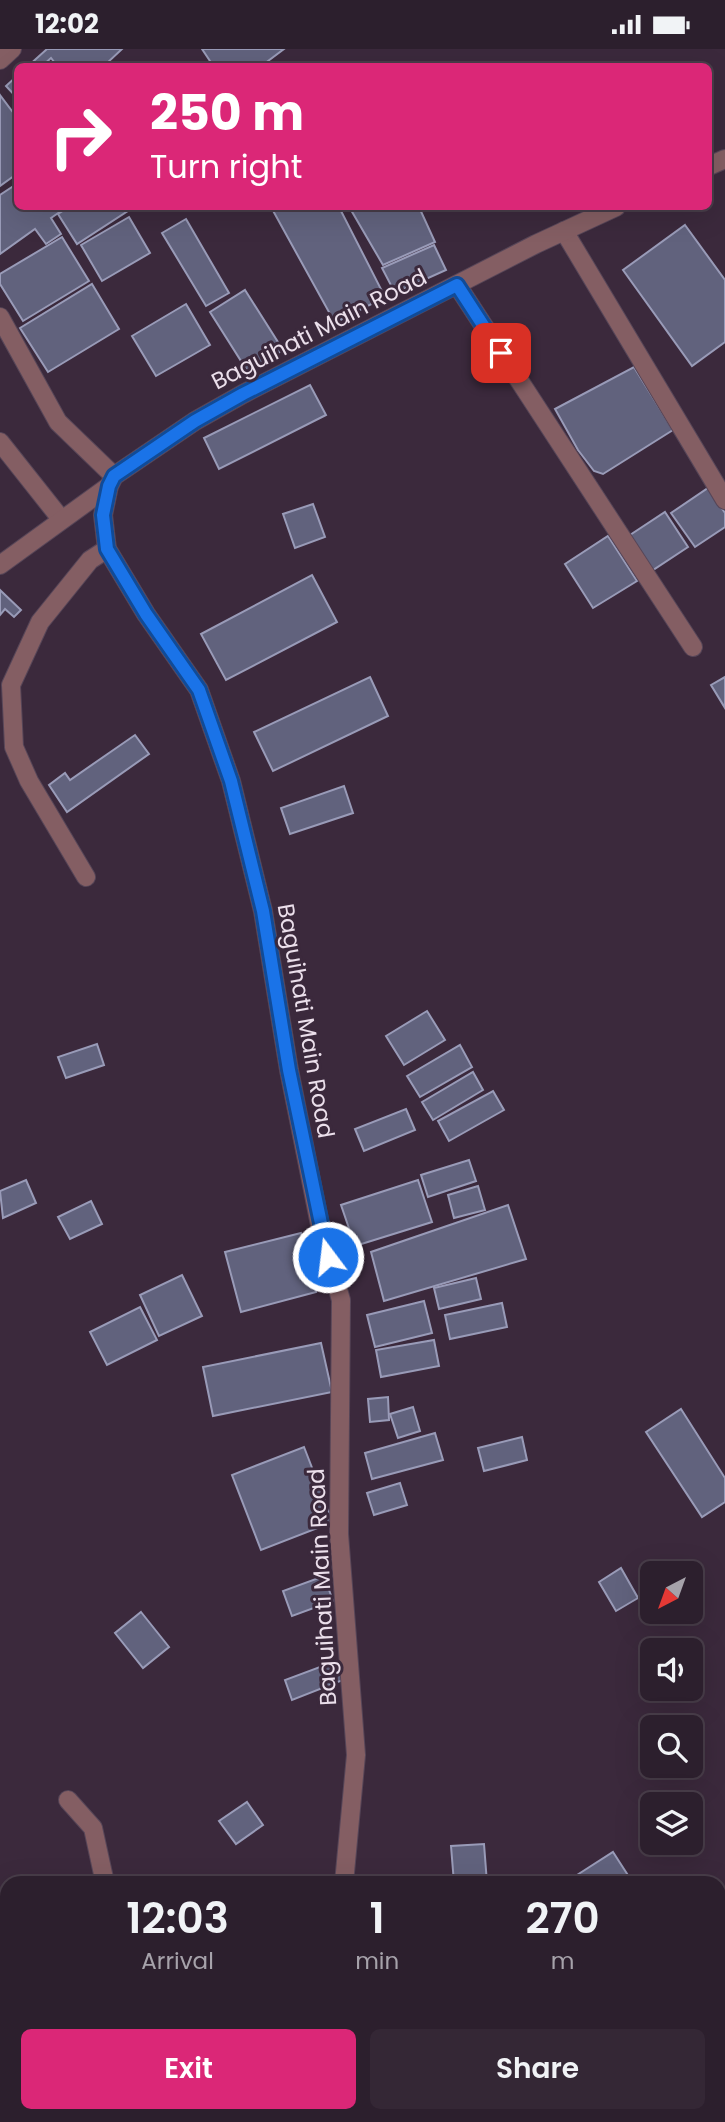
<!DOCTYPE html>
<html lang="en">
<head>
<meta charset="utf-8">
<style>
	body { margin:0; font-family:Poppins,sans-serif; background:#342735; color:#f1f3f6; height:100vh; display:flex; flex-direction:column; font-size:26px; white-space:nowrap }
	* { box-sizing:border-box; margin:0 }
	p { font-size:23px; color:#a6a2aa }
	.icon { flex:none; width:38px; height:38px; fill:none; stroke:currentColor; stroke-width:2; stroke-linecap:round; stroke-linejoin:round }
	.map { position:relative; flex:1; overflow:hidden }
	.side { position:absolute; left:0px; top:1827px; width:726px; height:247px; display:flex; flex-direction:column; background:#2c1f2d; border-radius:21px 21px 0 0; box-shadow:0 7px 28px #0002,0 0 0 2px #483d49 }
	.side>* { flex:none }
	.banner { position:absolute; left:14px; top:14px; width:698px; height:147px; border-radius:10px; box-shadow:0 7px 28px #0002,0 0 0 2px #483d49; background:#db2777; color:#fff; overflow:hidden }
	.needle { width:46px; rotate:221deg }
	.tools { position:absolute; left:640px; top:1512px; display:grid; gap:14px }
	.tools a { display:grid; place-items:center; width:63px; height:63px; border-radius:10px; background:#2c1f2d; box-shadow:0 7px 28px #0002,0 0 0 2px #483d49; font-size:35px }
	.pin { position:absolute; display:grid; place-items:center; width:60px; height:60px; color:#fff; margin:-30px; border-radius:14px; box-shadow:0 4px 10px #0006 }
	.me { position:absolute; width:77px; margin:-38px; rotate:345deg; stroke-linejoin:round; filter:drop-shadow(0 0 5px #0008) }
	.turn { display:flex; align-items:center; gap:24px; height:147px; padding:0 21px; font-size:32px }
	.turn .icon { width:91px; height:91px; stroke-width:2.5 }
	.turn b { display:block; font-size:49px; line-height:60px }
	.eta { display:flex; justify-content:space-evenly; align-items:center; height:119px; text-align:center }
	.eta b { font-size:42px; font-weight:600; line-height:49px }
	.cta { display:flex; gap:14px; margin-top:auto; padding:14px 21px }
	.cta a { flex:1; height:80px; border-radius:10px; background:#db2777; color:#fff; font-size:28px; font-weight:600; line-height:80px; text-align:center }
	.cta a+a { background:#342735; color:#f1f3f6 }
	.status { display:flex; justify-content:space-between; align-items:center; height:49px; padding:0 35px; background:#2c1f2d; direction:ltr }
	.status svg { height:19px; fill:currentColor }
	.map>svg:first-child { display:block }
	.building { fill:#61627d; stroke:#999bb8; stroke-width:2 }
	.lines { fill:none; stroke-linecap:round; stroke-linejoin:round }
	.service-casing { stroke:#574658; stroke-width:20 }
	.minor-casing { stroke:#574658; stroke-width:20 }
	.tertiary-casing { stroke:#574658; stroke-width:20 }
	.service { stroke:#845e63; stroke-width:18 }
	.minor { stroke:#845e63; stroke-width:18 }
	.tertiary { stroke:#845e63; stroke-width:18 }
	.route-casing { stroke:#114b97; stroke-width:18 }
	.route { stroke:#1a73e8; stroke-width:12 }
	.labels { text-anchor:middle; stroke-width:6; stroke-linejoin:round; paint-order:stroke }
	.street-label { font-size:23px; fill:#ebdfeb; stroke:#3b293c }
</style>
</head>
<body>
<div class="status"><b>12:02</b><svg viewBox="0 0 49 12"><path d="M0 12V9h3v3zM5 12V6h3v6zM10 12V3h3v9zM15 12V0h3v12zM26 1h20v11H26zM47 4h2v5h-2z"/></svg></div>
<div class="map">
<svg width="725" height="2073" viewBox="0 0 725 2073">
	<rect width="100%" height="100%" fill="#3b293c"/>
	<g class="building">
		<path d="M47,0H122L107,14L110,18H58L51,9L41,18H27Z"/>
		<path d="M202,0H284L260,18H214Z"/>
		<path d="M18,26V50L6,37Z"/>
		<path d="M0,46L18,70V124L0,137Z"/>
		<path d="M18,134V158H67L51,169L61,185L46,195L35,180L0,205V146Z"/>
		<path d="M69,158H134L77,195L58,165Z"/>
		<path d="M271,158H339L385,248L335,274Z"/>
		<path d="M360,158H419L435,193L383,216L351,161Z"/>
		<path d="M129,168L150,204L102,232L81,196Z"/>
		<path d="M186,170L229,244L206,257L162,184Z"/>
		<path d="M685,176L725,231V293L692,317L623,221Z"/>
		<path d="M62,188L89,232L23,272L0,235V225Z"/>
		<path d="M434,196L446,221L395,244L382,219Z"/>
		<path d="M92,235L119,280L48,323L20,279Z"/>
		<path d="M245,241L283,301L248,323L210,263Z"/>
		<path d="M186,255L210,296L156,327L132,287Z"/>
		<path d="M634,318L673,381L603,425L594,422L578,401L555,360Z"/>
		<path d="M310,336L326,366L219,420L204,389Z"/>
		<path d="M708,439L725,464V478L695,498L671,464Z"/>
		<path d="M313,455L325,488L295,499L283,465Z"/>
		<path d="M665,463L688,498L653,521L630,486Z"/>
		<path d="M608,487L637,532L593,559L565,515Z"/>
		<path d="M312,526L337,573L226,631L201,585Z"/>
		<path d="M0,541L21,561L14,568L5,560L0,566Z"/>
		<path d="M370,628L388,667L273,722L254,683Z"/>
		<path d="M725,628V659L711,636Z"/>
		<path d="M135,686L149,705L67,763L49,736L65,724L70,731Z"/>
		<path d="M344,737L353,764L290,785L281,759Z"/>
		<path d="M427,962L445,991L404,1016L386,987Z"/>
		<path d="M97,995L104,1016L66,1029L58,1008Z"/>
		<path d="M460,996L472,1018L420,1048L407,1027Z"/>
		<path d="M473,1023L483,1041L433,1071L422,1053Z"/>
		<path d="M493,1042L504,1061L449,1092L438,1072Z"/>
		<path d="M406,1060L415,1081L364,1102L355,1080Z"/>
		<path d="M469,1111L476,1132L428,1148L421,1126Z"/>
		<path d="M26,1131L36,1154L3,1169L0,1142Z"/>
		<path d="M418,1131L432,1173L355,1197L341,1156Z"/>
		<path d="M478,1137L485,1161L454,1169L448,1146Z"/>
		<path d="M91,1152L102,1175L70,1190L58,1168Z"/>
		<path d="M508,1156L526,1210L384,1252L371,1203Z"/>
		<path d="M301,1184L316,1243L241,1263L225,1203Z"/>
		<path d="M182,1226L202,1267L159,1287L140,1246Z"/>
		<path d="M476,1229L481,1250L439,1260L434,1239Z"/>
		<path d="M424,1252L432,1284L375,1298L367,1266Z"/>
		<path d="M502,1254L507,1278L450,1290L445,1266Z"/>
		<path d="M140,1258L157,1291L107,1316L90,1283Z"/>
		<path d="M434,1291L439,1317L381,1328L376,1301Z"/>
		<path d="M321,1294L332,1343L213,1367L203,1318Z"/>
		<path d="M388,1348L389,1371L370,1373L368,1350Z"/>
		<path d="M413,1358L420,1382L398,1389L390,1365Z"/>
		<path d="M681,1360L725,1429V1453L702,1468L646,1383Z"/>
		<path d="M435,1384L443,1411L372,1430L365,1404Z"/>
		<path d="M522,1388L527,1411L484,1422L478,1399Z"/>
		<path d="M304,1398L333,1473L261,1501L232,1426Z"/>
		<path d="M400,1434L407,1456L374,1466L367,1444Z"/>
		<path d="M621,1519L638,1549L616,1562L599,1533Z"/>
		<path d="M324,1527L333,1552L292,1567L283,1542Z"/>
		<path d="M141,1563L169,1598L143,1619L115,1584Z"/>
		<path d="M336,1612L343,1631L292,1651L285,1631Z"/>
		<path d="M247,1753L263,1776L236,1795L219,1772Z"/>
		<path d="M484,1795L487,1834H454L451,1797Z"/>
		<path d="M613,1803L633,1834H582L577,1826Z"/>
		<path d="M725,2010V2070L719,2063V2014Z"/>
		<path d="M402,2067H511L512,2073H403Z"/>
	</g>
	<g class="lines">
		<g class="service-casing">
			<path id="service" d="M86,828L29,732L14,698L11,636L40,573L90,511L107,500"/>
		</g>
		<g class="minor-casing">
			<g id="minor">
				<path d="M0,11L12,0"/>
				<path d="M564,182L725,451"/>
				<path d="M457,236L693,598"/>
				<path d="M0,268L58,373L114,427"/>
				<path d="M0,393L61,470"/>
				<path d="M0,516L109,437"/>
				<path d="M68,1751L93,1779L105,1834"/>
				<path d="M165,2073L177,2067"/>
			</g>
		</g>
		<g class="tertiary-casing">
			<g id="tertiary">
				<path d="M709,117L725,110"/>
				<path d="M344,1834L356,1706L339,1485L341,1251L322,1186L289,1021L263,862L231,732L199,641L146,565L107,500L103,466L109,437L114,427L195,372L243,345L536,195L616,158"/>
				<path d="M338,2067V2073"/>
			</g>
		</g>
		<use href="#service" class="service"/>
		<use href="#minor" class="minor"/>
		<use href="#tertiary" class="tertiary"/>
	</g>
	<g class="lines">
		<g class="route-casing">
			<path id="route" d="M328,1208L289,1021L263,862L231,732L199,641L146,565L107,500L103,466L109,437L114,427L195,372L243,345L457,236L501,304"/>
		</g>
		<use href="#route" class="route"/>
	</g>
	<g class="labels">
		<g class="street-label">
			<text transform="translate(319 280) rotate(-27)" y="8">Baguihati Main Road</text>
			<text transform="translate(306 972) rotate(80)" y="8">Baguihati Main Road</text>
			<text transform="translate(322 1538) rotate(-93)" y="8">Baguihati Main Road</text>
		</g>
	</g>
</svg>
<div class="tools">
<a><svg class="needle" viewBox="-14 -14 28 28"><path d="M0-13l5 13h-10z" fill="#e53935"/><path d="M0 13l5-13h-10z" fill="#a6a2aa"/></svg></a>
<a><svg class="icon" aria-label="sound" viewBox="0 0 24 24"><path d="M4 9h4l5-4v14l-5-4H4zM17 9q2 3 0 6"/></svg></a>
<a><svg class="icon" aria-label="search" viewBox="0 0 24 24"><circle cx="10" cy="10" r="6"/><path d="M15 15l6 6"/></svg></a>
<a><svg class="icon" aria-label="layers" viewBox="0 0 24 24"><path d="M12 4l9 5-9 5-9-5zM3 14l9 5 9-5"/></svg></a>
</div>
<div class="pin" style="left:501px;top:304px;background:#d93025"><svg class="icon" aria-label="arrive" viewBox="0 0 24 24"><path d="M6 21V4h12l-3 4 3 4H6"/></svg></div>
<svg class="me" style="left:328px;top:1208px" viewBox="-20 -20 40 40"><circle r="17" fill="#1a73e8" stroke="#fff" stroke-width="3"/><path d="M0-11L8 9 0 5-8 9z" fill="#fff"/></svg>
<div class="banner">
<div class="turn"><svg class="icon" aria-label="right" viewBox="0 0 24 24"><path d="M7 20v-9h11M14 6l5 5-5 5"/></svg><div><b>250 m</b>Turn right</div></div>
</div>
<section class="side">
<div class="eta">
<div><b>12:03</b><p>Arrival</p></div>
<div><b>1</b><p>min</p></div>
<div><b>270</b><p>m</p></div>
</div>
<div class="cta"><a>Exit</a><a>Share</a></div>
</section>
</div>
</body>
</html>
